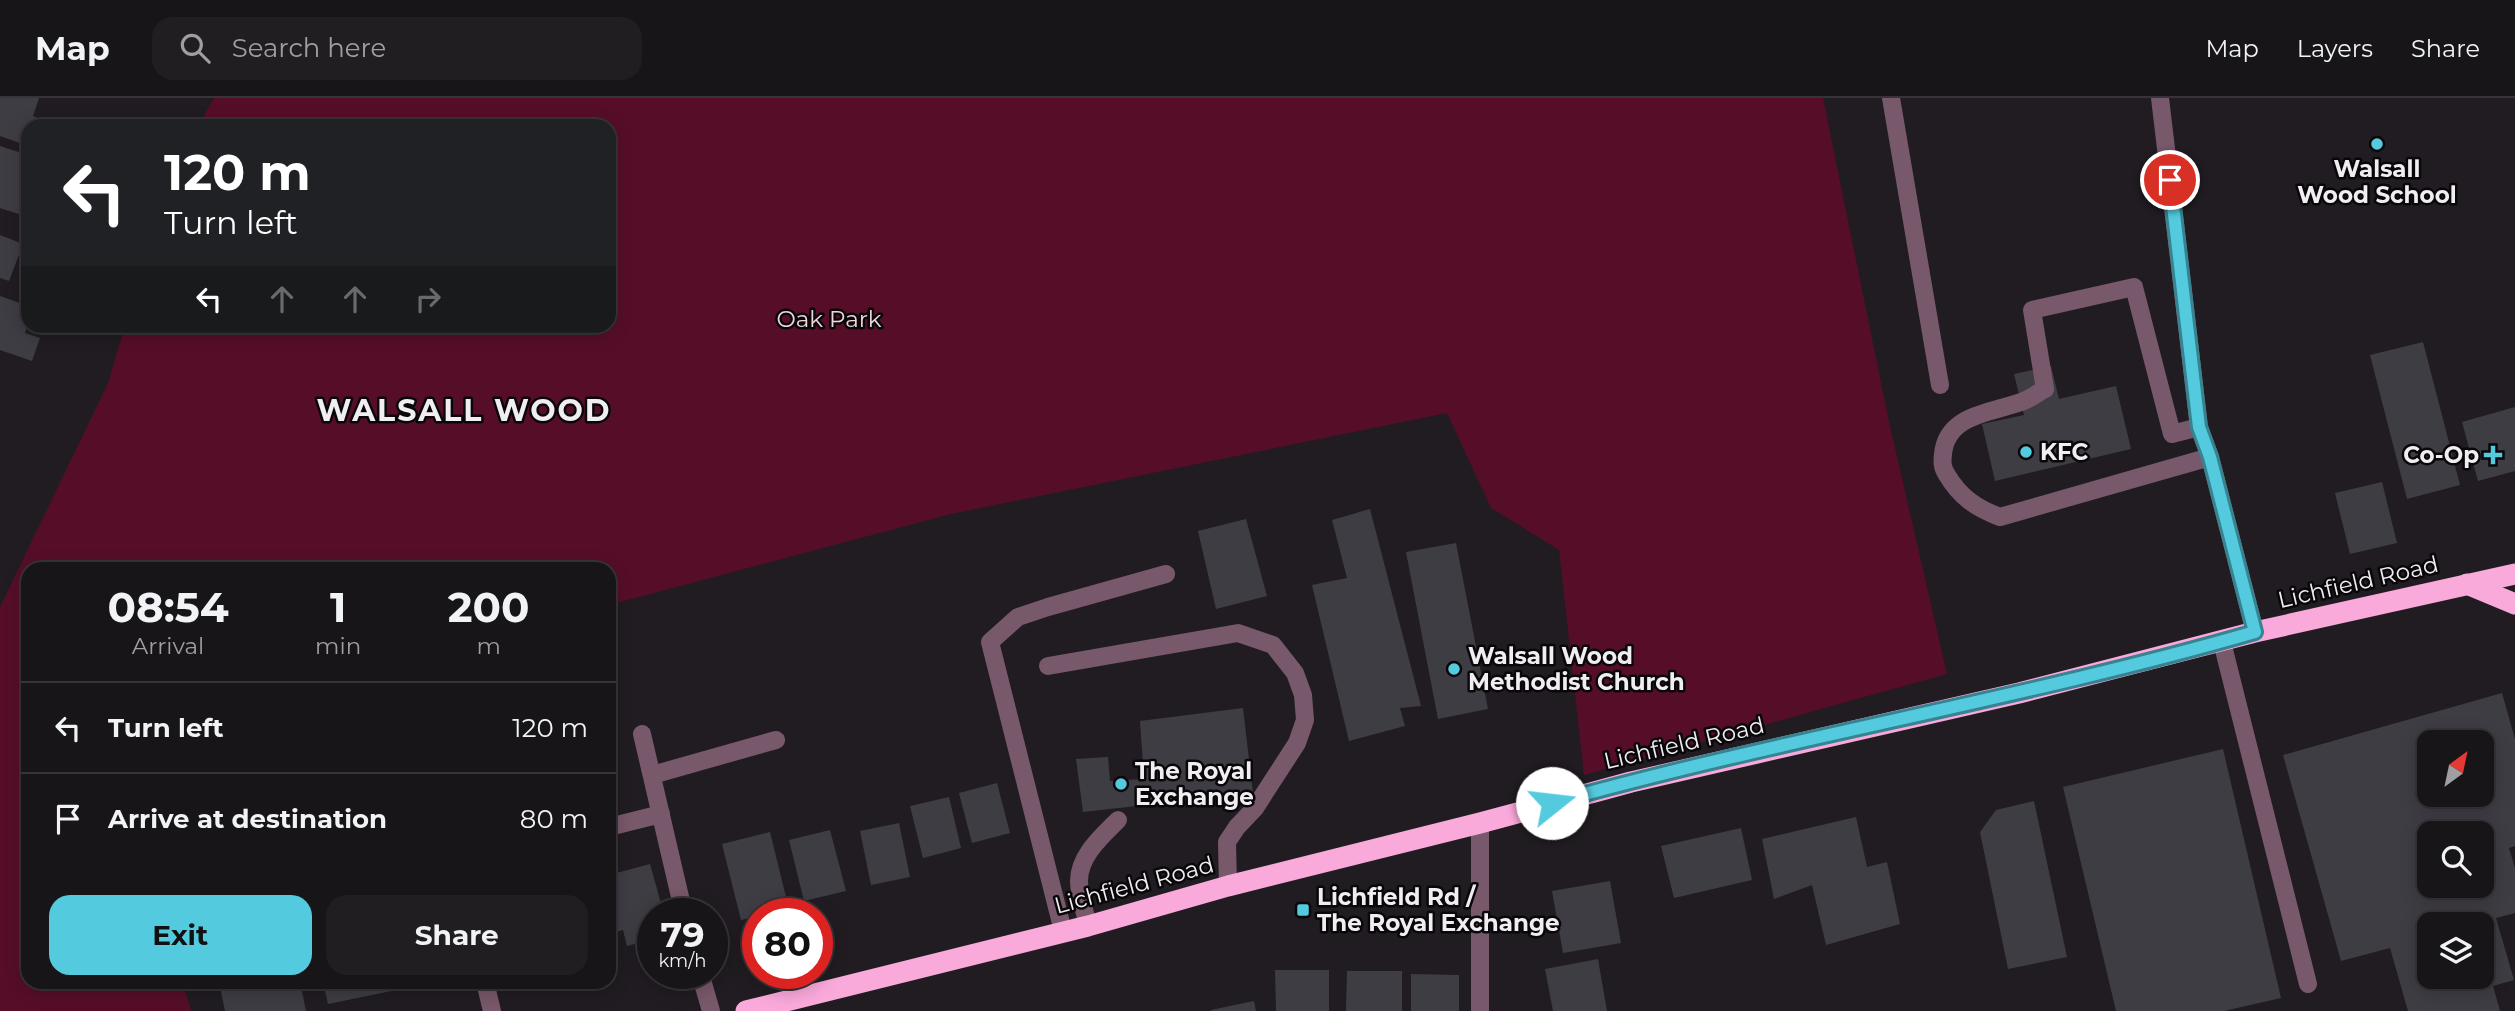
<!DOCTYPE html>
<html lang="en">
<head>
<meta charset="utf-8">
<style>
	body { margin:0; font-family:Montserrat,sans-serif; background:#211e22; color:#f1f3f6; height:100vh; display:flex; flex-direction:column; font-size:26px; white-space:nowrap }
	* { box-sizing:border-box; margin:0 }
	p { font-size:23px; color:#9f9fa2 }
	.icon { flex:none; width:38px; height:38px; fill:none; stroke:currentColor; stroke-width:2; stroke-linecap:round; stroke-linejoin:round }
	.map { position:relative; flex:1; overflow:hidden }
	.sheet { position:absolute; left:21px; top:464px; width:595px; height:427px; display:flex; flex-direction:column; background:#181519; border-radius:21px; box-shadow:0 4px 18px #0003,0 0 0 2px #363438 }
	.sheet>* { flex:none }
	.banner { position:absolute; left:21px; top:21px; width:595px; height:214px; border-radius:21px; box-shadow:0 4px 18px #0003,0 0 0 2px #363438; background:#202124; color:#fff; overflow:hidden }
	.needle { width:46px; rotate:33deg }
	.tools { position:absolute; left:2417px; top:632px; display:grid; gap:14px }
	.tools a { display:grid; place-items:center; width:77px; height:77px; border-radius:14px; background:#181519; box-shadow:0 4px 18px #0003,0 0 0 2px #363438; font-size:35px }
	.speed { position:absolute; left:637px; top:800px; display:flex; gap:14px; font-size:35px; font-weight:700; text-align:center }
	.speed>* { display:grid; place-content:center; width:91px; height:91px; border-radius:50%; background:#181519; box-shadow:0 4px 18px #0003,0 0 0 2px #363438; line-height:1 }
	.speed small { font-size:18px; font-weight:400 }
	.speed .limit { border:10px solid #d22; background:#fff; color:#111 }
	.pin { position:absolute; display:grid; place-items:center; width:60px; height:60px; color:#fff; margin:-30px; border:4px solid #fff; border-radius:50%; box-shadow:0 2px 7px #0007 }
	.me { position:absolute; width:77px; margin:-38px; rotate:74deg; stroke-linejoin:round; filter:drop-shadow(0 0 5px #0008) }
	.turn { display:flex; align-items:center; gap:24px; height:147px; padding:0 28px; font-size:32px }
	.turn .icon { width:91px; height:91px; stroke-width:2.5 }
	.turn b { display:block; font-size:49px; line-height:60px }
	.lanes { display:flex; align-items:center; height:66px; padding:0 28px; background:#0003; justify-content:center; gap:35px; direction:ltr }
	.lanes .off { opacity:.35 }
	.eta { display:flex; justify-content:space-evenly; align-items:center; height:119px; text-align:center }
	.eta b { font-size:42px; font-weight:700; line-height:49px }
	.action { display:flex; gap:14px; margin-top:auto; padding:14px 28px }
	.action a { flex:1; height:80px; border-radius:21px; background:#54cade; color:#111; font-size:28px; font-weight:700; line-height:80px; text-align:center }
	.action a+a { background:#211e22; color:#f1f3f6 }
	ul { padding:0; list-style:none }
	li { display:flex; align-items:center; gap:21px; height:91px; padding:0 28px; border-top:2px solid #363438 }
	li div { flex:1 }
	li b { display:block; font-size:26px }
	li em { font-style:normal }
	header { display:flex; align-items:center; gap:42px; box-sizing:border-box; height:98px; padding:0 35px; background:#181519; border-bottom:2px solid #363438 }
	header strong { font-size:33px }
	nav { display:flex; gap:38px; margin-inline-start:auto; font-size:24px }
	.search { width:490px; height:63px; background:#211e22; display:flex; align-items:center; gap:18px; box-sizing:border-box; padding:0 24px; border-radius:21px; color:#9f9fa2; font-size:26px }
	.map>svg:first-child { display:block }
	.green { fill:#560e28 }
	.building { fill:#3f3d44; fill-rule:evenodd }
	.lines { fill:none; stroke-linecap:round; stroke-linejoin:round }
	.minor { stroke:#78586b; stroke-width:18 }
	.highway { stroke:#faa9db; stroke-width:21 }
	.route-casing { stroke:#378390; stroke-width:18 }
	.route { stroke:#54cade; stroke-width:12 }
	.poi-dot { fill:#54cade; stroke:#090709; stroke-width:2.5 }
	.labels { text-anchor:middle; stroke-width:5; stroke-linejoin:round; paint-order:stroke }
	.poi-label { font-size:23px; font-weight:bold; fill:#f1eef2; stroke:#090709; text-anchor:start }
	.park-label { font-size:23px; fill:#efd6db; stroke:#090709 }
	.street-label { font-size:23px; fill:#f1eef2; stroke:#090709 }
	.district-label { font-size:30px; font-weight:bold; letter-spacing:2px; fill:#f1eef2; stroke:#090709 }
</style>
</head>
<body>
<header>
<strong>Map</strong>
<div class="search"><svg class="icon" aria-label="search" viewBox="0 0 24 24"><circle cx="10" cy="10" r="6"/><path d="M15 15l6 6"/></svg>Search here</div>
<nav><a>Map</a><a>Layers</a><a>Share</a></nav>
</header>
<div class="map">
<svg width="2515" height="913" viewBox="0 0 2515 913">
	<rect width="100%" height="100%" fill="#201c21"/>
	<path class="green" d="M214,0H1823L1889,324L1947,576L1584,677L1559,452L1491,410L1447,315L951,416L609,507V471H28V884H183L191,913H0V509L108,285L125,228H609V28H198Z"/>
	<g class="building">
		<path d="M0,0H39L33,18L59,28H28V48L0,38Z"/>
		<path d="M0,48L28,57V119L0,110Z"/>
		<path d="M0,137L23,146L9,183L0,180Z"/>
		<path d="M0,198L28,208V225L25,235L40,240L32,263L0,252Z"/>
		<path d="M2423,244L2460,387L2407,401L2370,257Z"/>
		<path d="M2051,268L2059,301L2116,288L2131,351L1995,383L1982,326L2024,317L2014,276Z"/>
		<path d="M2515,309V373L2478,383L2462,324Z"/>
		<path d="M2382,384L2397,445L2350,456L2335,395Z"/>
		<path d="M1370,411L1421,608L1400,610L1405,628L1349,643L1312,487L1347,480L1332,422Z"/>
		<path d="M1246,421L1267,498L1216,511L1198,433Z"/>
		<path d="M1456,445L1488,611L1438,621L1406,454Z"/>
		<path d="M2502,595L2515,641V748L2509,750L2515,770V815L2496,820L2514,882L2493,888L2500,913H2408L2390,850L2341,863L2283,657ZM2429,644H2482V696H2429ZM2429,735H2482V788H2429ZM2429,826H2482V878H2429Z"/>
		<path d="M1243,610L1253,695L1083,714L1076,661L1108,659L1110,683L1144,681L1140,623Z"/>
		<path d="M2223,651L2281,900L2224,913H2116L2063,689Z"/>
		<path d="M997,685L1010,735L972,745L959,695Z"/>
		<path d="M949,699L961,750L923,760L910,708Z"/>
		<path d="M2034,703L2067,859L2008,871L1980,734L1996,712Z"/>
		<path d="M1856,719L1867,769L1887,764L1900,826L1826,847L1812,787L1774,801L1762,741Z"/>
		<path d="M899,725L910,779L871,787L860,733Z"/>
		<path d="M1741,730L1752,782L1674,800L1661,748Z"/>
		<path d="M830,732L846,793L804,803L789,742Z"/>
		<path d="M770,734L789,811L758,816V818L741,822L722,746Z"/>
		<path d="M650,766L664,816H653V841L627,848L623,832L609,836V777Z"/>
		<path d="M1610,783L1621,845L1563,855L1552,793Z"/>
		<path d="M1598,861L1607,913H1553L1545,871Z"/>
		<path d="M1275,872H1329V913H1276Z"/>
		<path d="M1347,873H1402V913H1346Z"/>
		<path d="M1411,876L1459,877V913H1411Z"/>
		<path d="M219,884H300L306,913H225Z"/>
		<path d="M323,884H400L401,891L328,906Z"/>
		<path d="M1254,903L1256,913H1211V912Z"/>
	</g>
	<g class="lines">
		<g class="minor">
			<path d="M1891,0L1940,287"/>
			<path d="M2160,0L2199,329L2210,359L2255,534"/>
			<path d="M2199,329L2172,336L2134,189L2032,212L2045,291C2039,294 2033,299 2026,302C1996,315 1947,314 1943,356C1942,365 1942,369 1947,377C1960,399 1976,410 2000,419L2210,359"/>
			<path d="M2222,544L2308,886"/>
			<path d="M1048,568L1238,535L1273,547L1295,575L1303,597L1305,622L1297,645L1255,710L1237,729L1227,744L1228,788"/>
			<path d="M642,636L684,816"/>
			<path d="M652,677L776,642"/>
			<path d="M609,729L661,716"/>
			<path d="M1088,828C1085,814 1079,797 1079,783C1079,758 1101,739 1118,722"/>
			<path d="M1063,833L990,544L1018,519L1048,509L1166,476"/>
			<path d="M700,875L711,913"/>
			<path d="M485,884L492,913"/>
			<path d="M1480,913V725"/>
		</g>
		<g class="highway">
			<path d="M2467,486L2515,506"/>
			<path d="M746,913L1088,828L1228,788L1480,725L1631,684L2019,595L2255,534L2515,476"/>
		</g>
	</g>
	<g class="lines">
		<g class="route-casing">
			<path id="route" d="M1552,705C1784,640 2023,601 2255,534L2210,359L2199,329L2170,82"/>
		</g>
		<use href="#route" class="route"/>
	</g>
	<g class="poi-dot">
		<circle cx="2377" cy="46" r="7"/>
		<circle cx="2026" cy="354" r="7"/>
		<path d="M2489.5 346.5h7v7h7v7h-7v7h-7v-7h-7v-7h7z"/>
		<circle cx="1454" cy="571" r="7"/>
		<circle cx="1121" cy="686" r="7"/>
		<rect x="1296" y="805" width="14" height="14" rx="3.5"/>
	</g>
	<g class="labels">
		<g class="poi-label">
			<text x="2377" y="79" text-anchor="middle">Walsall<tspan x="2377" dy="26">Wood School</tspan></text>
			<text x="2040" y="362">KFC</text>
			<text x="2479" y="365" text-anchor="end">Co-Op</text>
			<text x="1468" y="566">Walsall Wood<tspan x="1468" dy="26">Methodist Church</tspan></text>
			<text x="1135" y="681">The Royal<tspan x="1135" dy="26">Exchange</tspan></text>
			<text x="1317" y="807">Lichfield Rd /<tspan x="1317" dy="26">The Royal Exchange</tspan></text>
		</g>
		<g class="park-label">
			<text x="829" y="229">Oak Park</text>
		</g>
		<g class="street-label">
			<text transform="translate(2358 484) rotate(-13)" y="8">Lichfield Road</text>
			<text transform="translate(1684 645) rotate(-13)" y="8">Lichfield Road</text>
			<text transform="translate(1134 787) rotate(-15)" y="8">Lichfield Road</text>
		</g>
		<g class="district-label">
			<text x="464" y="323">WALSALL WOOD</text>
		</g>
	</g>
</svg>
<div class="tools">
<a><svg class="needle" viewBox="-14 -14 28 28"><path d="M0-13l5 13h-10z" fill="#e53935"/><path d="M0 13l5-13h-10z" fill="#9f9fa2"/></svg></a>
<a><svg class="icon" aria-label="search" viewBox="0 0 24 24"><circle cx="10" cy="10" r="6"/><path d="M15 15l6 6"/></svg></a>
<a><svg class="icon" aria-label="layers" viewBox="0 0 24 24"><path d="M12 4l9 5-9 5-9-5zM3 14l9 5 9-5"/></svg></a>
</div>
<div class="speed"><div>79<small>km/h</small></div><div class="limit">80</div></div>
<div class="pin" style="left:2170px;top:82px;background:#d93025"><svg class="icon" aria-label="arrive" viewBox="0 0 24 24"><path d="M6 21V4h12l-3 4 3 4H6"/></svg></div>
<svg class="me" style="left:1552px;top:705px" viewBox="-20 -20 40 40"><circle r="19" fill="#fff"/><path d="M0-13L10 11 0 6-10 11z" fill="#54cade"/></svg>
<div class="banner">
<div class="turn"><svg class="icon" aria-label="left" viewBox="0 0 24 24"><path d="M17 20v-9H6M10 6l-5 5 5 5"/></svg><div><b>120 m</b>Turn left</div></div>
<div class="lanes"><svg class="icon" aria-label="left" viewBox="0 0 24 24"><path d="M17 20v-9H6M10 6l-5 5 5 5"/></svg><svg class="icon off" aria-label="ahead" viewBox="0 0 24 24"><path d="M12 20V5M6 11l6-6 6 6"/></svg><svg class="icon off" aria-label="ahead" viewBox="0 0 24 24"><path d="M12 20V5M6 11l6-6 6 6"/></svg><svg class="icon off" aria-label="right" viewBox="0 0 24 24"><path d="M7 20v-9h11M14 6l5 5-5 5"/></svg></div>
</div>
<section class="sheet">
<div class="eta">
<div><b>08:54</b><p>Arrival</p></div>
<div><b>1</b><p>min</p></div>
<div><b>200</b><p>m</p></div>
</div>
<ul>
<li><svg class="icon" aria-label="left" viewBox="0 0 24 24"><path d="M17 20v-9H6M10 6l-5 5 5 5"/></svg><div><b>Turn left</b></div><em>120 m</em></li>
<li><svg class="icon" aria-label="arrive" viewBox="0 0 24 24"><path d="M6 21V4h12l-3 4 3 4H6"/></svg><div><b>Arrive at destination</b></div><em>80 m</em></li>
</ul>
<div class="action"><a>Exit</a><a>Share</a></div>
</section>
</div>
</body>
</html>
